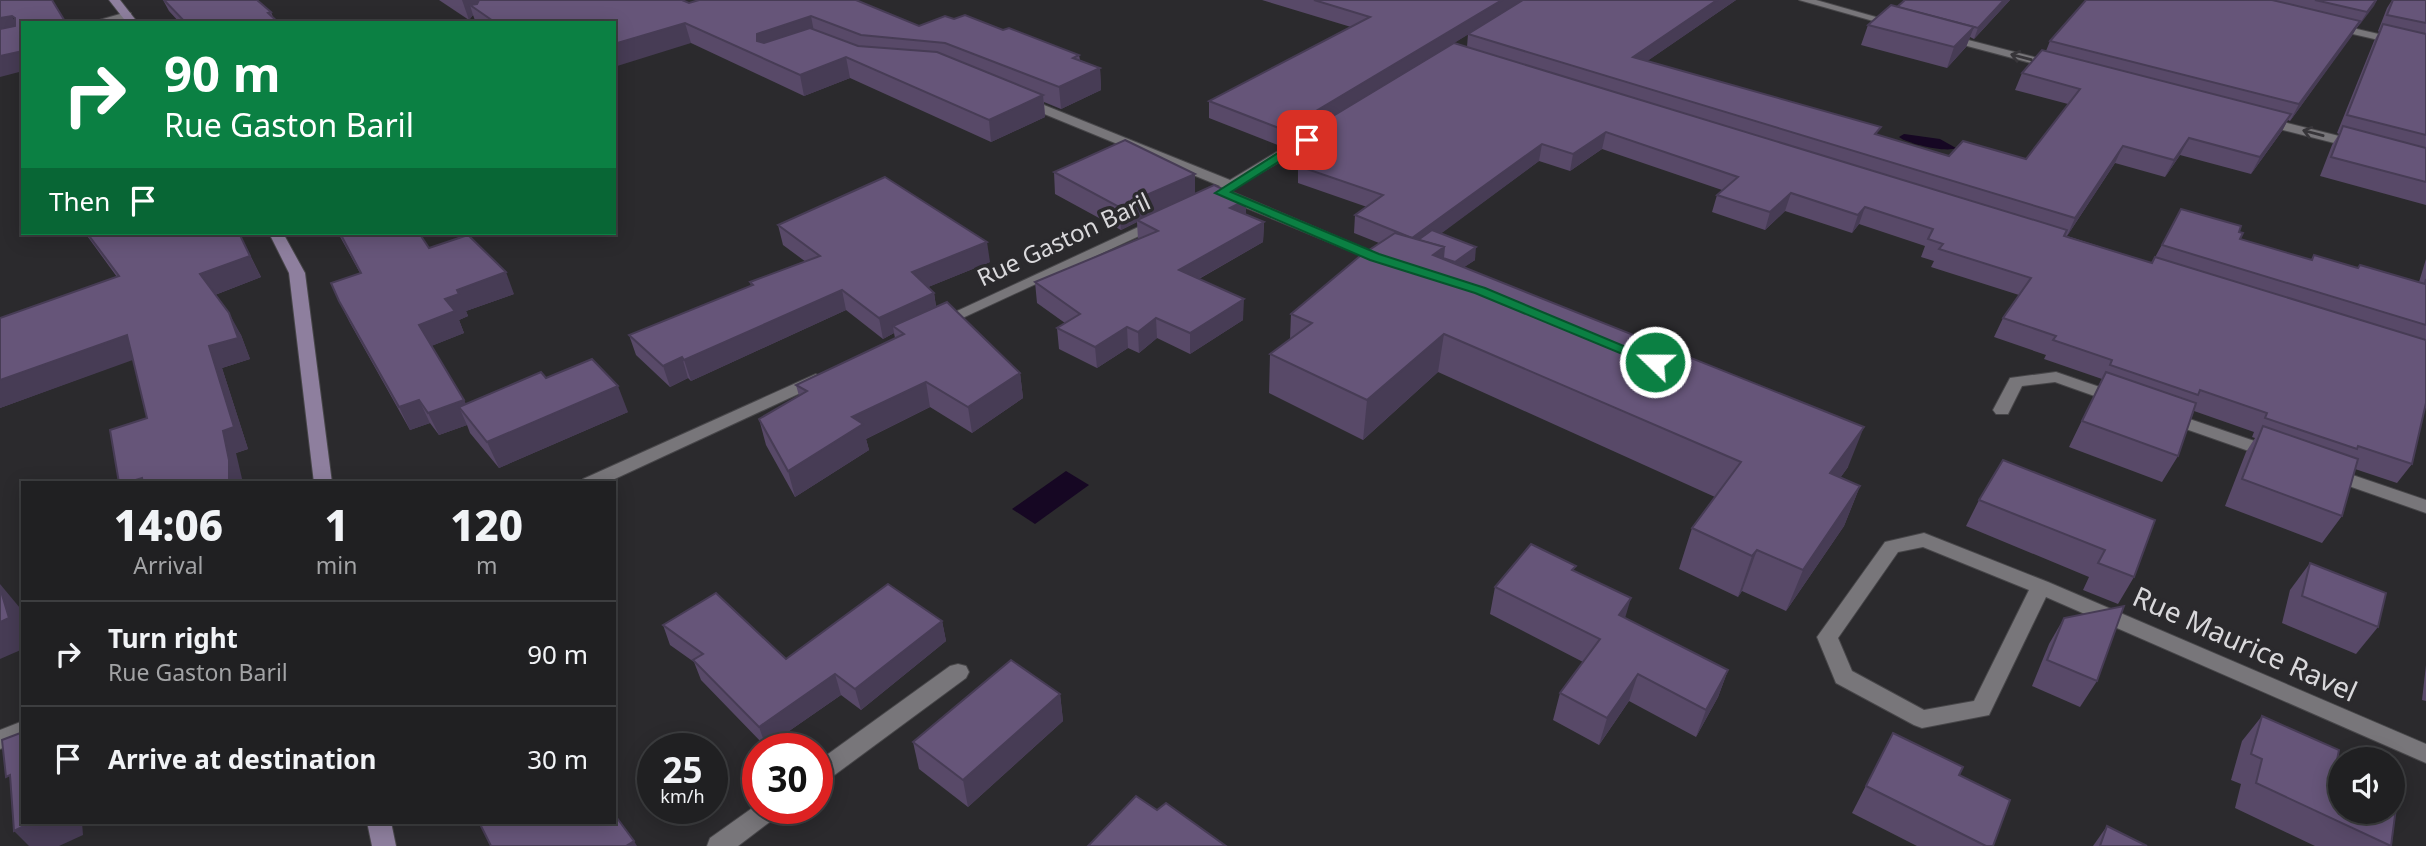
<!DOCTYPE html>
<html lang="en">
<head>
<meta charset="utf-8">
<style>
	body { margin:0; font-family:"Noto Sans",sans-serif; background:#2d2d2f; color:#f1f3f6; height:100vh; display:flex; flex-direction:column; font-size:26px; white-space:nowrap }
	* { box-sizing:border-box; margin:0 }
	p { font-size:23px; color:#a2a3a5 }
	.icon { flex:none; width:38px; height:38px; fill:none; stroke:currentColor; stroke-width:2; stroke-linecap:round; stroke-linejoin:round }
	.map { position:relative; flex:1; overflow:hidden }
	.side { position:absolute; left:21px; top:481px; width:595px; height:343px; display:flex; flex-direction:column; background:#202022; border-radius:0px; box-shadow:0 4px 18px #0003,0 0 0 2px #3d3e40 }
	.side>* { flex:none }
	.banner { position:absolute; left:21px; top:21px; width:595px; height:214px; border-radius:0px; box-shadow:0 4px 18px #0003,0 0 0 2px #3d3e40; background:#0b8043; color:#fff; overflow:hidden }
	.tools { position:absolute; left:2328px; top:747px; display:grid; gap:14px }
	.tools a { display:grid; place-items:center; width:77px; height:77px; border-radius:50%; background:#202022; box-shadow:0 4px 18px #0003,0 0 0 2px #3d3e40; font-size:35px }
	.speed { position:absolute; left:637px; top:733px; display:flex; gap:14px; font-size:35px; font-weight:700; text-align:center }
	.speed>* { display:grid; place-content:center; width:91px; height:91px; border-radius:50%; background:#202022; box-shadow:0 4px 18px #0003,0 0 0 2px #3d3e40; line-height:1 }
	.speed small { font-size:18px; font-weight:400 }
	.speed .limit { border:10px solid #d22; background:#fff; color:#111 }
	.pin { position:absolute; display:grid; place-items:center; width:60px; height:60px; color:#fff; margin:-30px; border-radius:14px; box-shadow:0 4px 10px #0006 }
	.me { position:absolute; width:77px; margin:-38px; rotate:292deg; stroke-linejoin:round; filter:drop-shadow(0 0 5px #0008) }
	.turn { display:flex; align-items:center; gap:24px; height:147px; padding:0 28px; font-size:32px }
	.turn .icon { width:91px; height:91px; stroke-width:2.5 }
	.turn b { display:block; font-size:49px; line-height:60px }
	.then { display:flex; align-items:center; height:66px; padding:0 28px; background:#0003; gap:14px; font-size:26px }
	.eta { display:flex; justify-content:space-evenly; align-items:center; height:119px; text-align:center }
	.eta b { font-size:42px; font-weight:800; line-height:49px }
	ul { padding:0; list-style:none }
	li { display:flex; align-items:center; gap:21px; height:105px; padding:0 28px; border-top:2px solid #3d3e40 }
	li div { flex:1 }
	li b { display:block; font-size:26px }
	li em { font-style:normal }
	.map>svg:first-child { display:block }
	.water { fill:#160723 }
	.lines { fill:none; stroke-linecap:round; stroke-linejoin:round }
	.street-casing { stroke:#474649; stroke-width:2 }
	.secondary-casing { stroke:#474649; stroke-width:2 }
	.street { fill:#78767a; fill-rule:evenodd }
	.secondary { fill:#8e7f9e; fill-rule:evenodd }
	.wall { fill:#584968 }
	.shaded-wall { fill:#473c55 }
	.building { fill:#665579; stroke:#473c55; stroke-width:2 }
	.oneway { stroke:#373539 }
	.route { fill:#0b8043; stroke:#07532c; stroke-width:2 }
	.labels { text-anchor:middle; stroke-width:7; stroke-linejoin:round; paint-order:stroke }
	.street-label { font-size:24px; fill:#d9d8db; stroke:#2b2a2d }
	.near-street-label { font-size:28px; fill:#d9d8db; stroke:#2b2a2d }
</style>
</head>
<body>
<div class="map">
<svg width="2426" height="846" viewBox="0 0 2426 846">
	<rect width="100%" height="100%" fill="#2b2a2d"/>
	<g class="water">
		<path d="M1904,134L1940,139L1956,148C1947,153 1908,144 1899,137Z"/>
		<path d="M1066,471L1089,485L1035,524L1012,509Z"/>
	</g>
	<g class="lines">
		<g class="street-casing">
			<g id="street">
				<path d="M1799,0H1816L1904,25L1898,28Z"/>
				<path d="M127,12L131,13V17L109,23H89Z"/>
				<path d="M2331,23L2426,45V51L2327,28V24Z"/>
				<path d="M1945,34L2061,64L2063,66L2057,70L1941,39L1939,37Z"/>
				<path d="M1024,97L1230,180L1313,130H1323V136L1230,191L1394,261L1392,264H1382L1220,197L1209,204H1199V198L1220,186L1020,104V98Z"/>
				<path d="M2263,117L2363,142L2364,145L2358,149L2259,124L2257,121Z"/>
				<path d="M1160,217L1167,221L1165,224L943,327L937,329L929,324Z"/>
				<path d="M2056,372L2123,395L2126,399L2117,404L2055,382L2022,386L2008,414H1996L1993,410L2010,378Z"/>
				<path d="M816,374L824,379L822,383L606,483H581L583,479Z"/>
				<path d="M2166,411L2278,449L2281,453L2272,459L2266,457L2160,420L2157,416Z"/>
				<path d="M2332,468L2426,500V513L2326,478L2323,474Z"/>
				<path d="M1924,533L2048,582L2426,744V763L2046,597L1989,715L1922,728L1914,725L1836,683L1817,637L1885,542ZM1923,547L2029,590L1974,701L1924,710L1852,671L1838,638L1898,552Z"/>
				<path d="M958,664L966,666L969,672L966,678L825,782L817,785V762L950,666Z"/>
				<path d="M23,721V740L0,749V730Z"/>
				<path d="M758,804V808H783L779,815L738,846H707L710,838Z"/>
			</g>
		</g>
		<g class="secondary-casing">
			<g id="secondary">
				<path d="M109,0H120L138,23H127Z"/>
				<path d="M269,233H283L305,273L332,483H314L289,273Z"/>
				<path d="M367,822H391L396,846H372Z"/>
			</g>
		</g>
		<use href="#street" class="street"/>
		<use href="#secondary" class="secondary"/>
	</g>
	<g class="wall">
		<path d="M163,0H257L271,12L273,17L279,23H180L169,11Z"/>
		<path d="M439,0H682L689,3L919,26L954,19L1003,30L1079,55L1080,60L1100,68L1101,90L1061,109L1044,102L1045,117L991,142L850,78L804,96L691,43L614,23H476L473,15L469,20Z"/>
		<path d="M1262,0H1736L1647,61L1879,135L1949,156L2026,159L2068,104L2015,90L2022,73L2046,51L2050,41L2086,0H2377L2290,121L2288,120L2282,131L2251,174L2180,155L2165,177L2115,163L2067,236L2152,263L2181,209L2239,232L2240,239L2311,260L2314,255L2357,268L2419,282L2426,259V403L2412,464L2397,483L2355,469L2342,516L2322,543L2225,506L2246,452L2255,438L2252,437L2254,432L2194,411L2178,456L2162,482L2069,447L2102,379L2044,359L2046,355L1994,337L2003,318L2019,295L1931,267L1934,261L1921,257L1925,246L1859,224L1852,233L1785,211L1765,230L1712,212L1717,195L1722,190L1602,149L1570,171L1539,161L1441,233L1475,260L1464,267L1848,467L1840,478L1860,486L1844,526L1786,611L1742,591L1738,597L1679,569L1692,528L1715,497L1438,372L1363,440L1269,393L1270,354L1290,339L1291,314L1379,243L1354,233L1355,215L1367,207L1298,183V166L1311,158L1300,153V136L1467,47L1468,34L1470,33L1283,147L1209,118V101L1351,27Z"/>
		<path d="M1905,0H2010L1974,39L1970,37L1966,47L1947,68L1861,45L1868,25L1897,7Z"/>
		<path d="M2392,0H2426V205L2320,176L2332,145L2339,134L2337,133L2374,41L2379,32L2378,31L2387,8Z"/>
		<path d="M1054,172L1195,174V193L1264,222L1263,242L1199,279L1243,320L1190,354L1157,338L1139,353L1128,348L1097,368L1059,349L1057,328L1065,323L1037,303L1035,282L1138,239L1137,222L1121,230L1055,194Z"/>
		<path d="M778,225L990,262L928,287L934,293L936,306L1020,373L1023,398L972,433L930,407L866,439L869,450L795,497L766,445L759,419L799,396L796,385L895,338L894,333L883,339L846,310L691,381L688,378L670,387L636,355L629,335L751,286L750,282L806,262L783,245Z"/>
		<path d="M85,233H239L261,277L215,295L241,335L250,359L222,368L248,449L236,453L147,418L133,359L0,408V318L117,277Z"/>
		<path d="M338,233H419L429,248L514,294L466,311L468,316L459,320L464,333L431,346L466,404L546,378L628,412L499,468L470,433L467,425L439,435L430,423L410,430L350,323L339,301L360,273Z"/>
		<path d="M1979,500L2155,520L2134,577L2118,604L2083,590L2089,577L1966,526Z"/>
		<path d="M2310,563L2378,627L2356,654L2282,623L2290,590Z"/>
		<path d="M1575,572L1625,618L1728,670L1718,697L1696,737L1629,701L1599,745L1553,720L1560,693L1583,662L1490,614L1495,587Z"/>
		<path d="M2064,618L2097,681L2080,707L2032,686L2049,644Z"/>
		<path d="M942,621L946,641L861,710L841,695L766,747L701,680L694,662L670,645L663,625L786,659Z"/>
		<path d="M2426,665V701L2422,700Z"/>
		<path d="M1060,694L1063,721L968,807L919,769L913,742Z"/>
		<path d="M2262,716L2336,765L2391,846H2315L2235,808L2241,784L2231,780L2242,741Z"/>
		<path d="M1893,733L1959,775L1993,846H1917L1852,813Z"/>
		<path d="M2107,826L2147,846H2093Z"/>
	</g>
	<g class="shaded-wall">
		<path d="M462,0H482L476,10L470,5L473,15L469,20Z"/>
		<path d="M1502,0H1525L1283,147L1284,130Z"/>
		<path d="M1717,0H1736L1630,73L1633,57Z"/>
		<path d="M2004,0H2010L1974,39L1978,28Z"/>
		<path d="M2376,0H2377L2374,6L2358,27L2367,12Z"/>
		<path d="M12,16L22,33L0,38V18Z"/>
		<path d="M811,16L815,37L762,54L757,41V34Z"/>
		<path d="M2360,21L2352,36L2290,121L2299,104Z"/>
		<path d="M685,23L691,43L614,67V44Z"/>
		<path d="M1974,27L1966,47L1947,68L1954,47Z"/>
		<path d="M23,51V71L0,77V56Z"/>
		<path d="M846,57L850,78L804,96L800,75Z"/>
		<path d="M1100,68L1101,90L1061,109L1059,87Z"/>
		<path d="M1043,95L1045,117L991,142L989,120Z"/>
		<path d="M2291,114L2282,131L2251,174L2260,157Z"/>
		<path d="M1606,132L1602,149L1570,171L1573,154Z"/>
		<path d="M2189,138L2180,155L2165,177L2174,160Z"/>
		<path d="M1542,144L1539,161L1419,250L1412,238Z"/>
		<path d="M2123,146L2115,163L2067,236L2075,218Z"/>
		<path d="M1195,174V195L1137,220V222L1121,230L1119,207Z"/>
		<path d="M1791,193L1785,211L1765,230L1770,212Z"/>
		<path d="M1246,200V220L1230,208Z"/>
		<path d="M1865,207L1859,224L1852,233L1858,215Z"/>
		<path d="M1264,222L1263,242L1179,290V270Z"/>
		<path d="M71,233H84L73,236Z"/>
		<path d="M239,233L261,277L212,296L200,274Z"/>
		<path d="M987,242L990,262L916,292L912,272Z"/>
		<path d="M1444,247L1439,285L1433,255Z"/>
		<path d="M1476,247L1475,260L1454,274L1455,262Z"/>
		<path d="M506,272L514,294L466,311L468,316L459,320L464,333L429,347L419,325L457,290Z"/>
		<path d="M842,290L846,310L691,381L684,360Z"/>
		<path d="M934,293L937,314L893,326L894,333L883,339L879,318Z"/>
		<path d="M1244,299L1243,320L1190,354V333Z"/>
		<path d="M229,313L241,335L250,359L222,368L248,449L236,453L243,483H229L223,431L209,346Z"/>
		<path d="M1156,318L1157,338L1139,353L1138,332Z"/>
		<path d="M1127,327L1128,348L1097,368L1095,347Z"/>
		<path d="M1444,334L1438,372L1363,440L1367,400Z"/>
		<path d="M127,335L141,357L0,408V380Z"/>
		<path d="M682,357L688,378L670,387L663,366Z"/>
		<path d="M1020,373L1023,398L972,433L968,407Z"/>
		<path d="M926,382L930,407L866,439L869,450L795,497L788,471L852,417Z"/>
		<path d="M618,386L628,412L499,468L487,442Z"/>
		<path d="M419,400L430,423L410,430L399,407Z"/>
		<path d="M464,400L475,423L459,407L467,425L439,435L428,413Z"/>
		<path d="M1864,427L1848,467L1814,514L1830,473Z"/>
		<path d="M142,478L146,483H126Z"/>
		<path d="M1860,486L1844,526L1786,611L1803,570Z"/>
		<path d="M1757,550L1742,591L1738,597L1752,556Z"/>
		<path d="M0,584L20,608L23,617V649L0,659Z"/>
		<path d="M1631,598L1623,625L1619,615Z"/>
		<path d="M942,621L946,641L861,710L855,689Z"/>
		<path d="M1728,670L1718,697L1696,737L1706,710Z"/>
		<path d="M835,674L841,695L766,747L759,727Z"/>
		<path d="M1638,674L1629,701L1599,745L1607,718Z"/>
		<path d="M1060,694L1063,721L968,807L963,780Z"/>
		<path d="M32,822H82L83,835L59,846H29L14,831Z"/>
		<path d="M634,841L637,846H626Z"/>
	</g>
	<g class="building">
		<path d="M0,0H52L66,23H23V51L0,56V29L15,26V18L12,16L0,18Z"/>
		<path d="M164,0H257L271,12L268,13L279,23H186Z"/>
		<path d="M479,0H682L689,3L699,0H856L919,26L945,16L954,19L965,15L1003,30L1009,28L1079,55L1073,58L1100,68L1059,87L945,43L861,35L811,16L757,34V41L764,43L810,28L858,46L937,52L1043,95L989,120L846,57L800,75L685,23L614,44V23H496L470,5L477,4Z"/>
		<path d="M1314,0H1502L1284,130L1209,101L1370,17Z"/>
		<path d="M1523,0H1717L1633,57L1881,127L1875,134L1949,156L1963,141L2026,159L2080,89L2022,73L2042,50L2291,114L2260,157L2189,138L2174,160L2123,146L2075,218L1468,34Z"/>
		<path d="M1905,0H2004L1978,28L1897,7Z"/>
		<path d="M2086,0H2272L2360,21L2299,104L2050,41Z"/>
		<path d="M2315,0H2376L2367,12Z"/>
		<path d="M2393,0H2426V23L2387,15Z"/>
		<path d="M1891,5L1974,27L1954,47L1868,25Z"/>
		<path d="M2383,24L2426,34V135L2347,115Z"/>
		<path d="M1454,43L2067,230L2064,236L2152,263L2155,257L2426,340V403L2412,464L2358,446L2357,449L2265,418L2267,413L2200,390L2198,395L2110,365L2112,360L2053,340L2056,336L2003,318L2031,278L1939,249L1943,244L1928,239L1933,229L1865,207L1858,215L1791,193L1770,212L1717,195L1738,177L1606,132L1573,154L1542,144L1412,238L1355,215L1383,195L1298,166L1328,147L1300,136Z"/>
		<path d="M2343,126L2426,148V182L2331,157Z"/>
		<path d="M1125,140L1195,174L1119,207L1054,172Z"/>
		<path d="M885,177L987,242L912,272L934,293L879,318L842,290L684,360L682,357L663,366L629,335L753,285L750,282L820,256L778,225Z"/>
		<path d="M1214,185L1246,200L1230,208L1264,222L1179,270L1244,299L1190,333L1156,318L1138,332L1127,327L1095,347L1057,328L1080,314L1035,282L1158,231L1137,220Z"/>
		<path d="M2181,209L2241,226L2239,232L2243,233L2240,239L2312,260L2314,255L2358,268L2360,265L2425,284L2426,279V325L2162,245Z"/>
		<path d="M1432,230L1476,247L1455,262L1443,258L1444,247L1418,240Z"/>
		<path d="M87,233H239L250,256L200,274L229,313L238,338L209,346L234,427L223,431L229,460V483H143L142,478L126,483H119L110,430L147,418L127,335L0,380V318L119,276Z"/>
		<path d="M340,233H419L429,248L468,235L506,272L457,290L459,294L445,299L455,311L419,325L464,400L428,413L419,400L399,407L339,301L331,283L361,273Z"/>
		<path d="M1395,233L1444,247L1433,255L1864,427L1830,473L1860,486L1803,570L1757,550L1752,556L1692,528L1741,462L1444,334L1367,400L1270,354L1312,323L1291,314L1360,256Z"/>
		<path d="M947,302L1020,373L968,407L926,382L852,417L863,424L788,471L759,419L807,391L796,385L904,334L893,326Z"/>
		<path d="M592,359L618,386L487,442L459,407L541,372L546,378Z"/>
		<path d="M2106,372L2196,403L2178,456L2082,421Z"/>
		<path d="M2263,426L2358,459L2342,516L2242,479Z"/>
		<path d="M2003,460L2155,520L2134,577L2098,563L2105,550L1979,500Z"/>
		<path d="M1531,544L1576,566L1572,570L1631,598L1619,615L1728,670L1706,710L1638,674L1607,718L1560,693L1600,639L1495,587Z"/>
		<path d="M2310,563L2386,593L2378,627L2302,596Z"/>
		<path d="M888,584L942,621L855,689L835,674L759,727L693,660L703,654L663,625L716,593L786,659Z"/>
		<path d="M0,588L9,618L0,622Z"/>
		<path d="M2124,606L2097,681L2047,660L2064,618Z"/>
		<path d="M1011,660L1060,694L963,780L913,742Z"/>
		<path d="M2262,716L2339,750L2336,765L2340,767V812H2392V791L2398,793L2391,846L2256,783L2262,759L2251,754Z"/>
		<path d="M23,732V822H32L14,831L10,775L6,777L2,740Z"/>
		<path d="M1893,733L1963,767L1959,775L2010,800L1993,846H1986L1866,786Z"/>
		<path d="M1136,796L1157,810L1166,803L1226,846H1088Z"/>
		<path d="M614,814L634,841L626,846H491L479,822H614Z"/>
		<path d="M2107,826L2147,846H2100Z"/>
	</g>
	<defs><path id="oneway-shaft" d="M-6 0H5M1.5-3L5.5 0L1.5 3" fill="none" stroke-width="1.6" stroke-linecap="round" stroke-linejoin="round" transform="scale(1.75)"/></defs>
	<g class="oneway">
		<use href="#oneway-shaft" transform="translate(2021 57) rotate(-165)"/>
		<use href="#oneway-shaft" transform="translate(2313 133) rotate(-165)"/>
	</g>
	<path class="route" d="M1303,137L1313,140L1231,192L1379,254L1485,288L1662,362L1655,367L1649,365L1475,293L1370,260L1215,193Z"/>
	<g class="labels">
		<g class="street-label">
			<text transform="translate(1064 240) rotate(-25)" y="8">Rue Gaston Baril</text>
		</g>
		<g class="near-street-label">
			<text transform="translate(2245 644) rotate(24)" y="10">Rue Maurice Ravel</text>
		</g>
	</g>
</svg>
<div class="tools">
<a><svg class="icon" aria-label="sound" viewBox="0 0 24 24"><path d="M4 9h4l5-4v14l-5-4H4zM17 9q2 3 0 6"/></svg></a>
</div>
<div class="speed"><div>25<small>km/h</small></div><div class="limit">30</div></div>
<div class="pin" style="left:1307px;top:140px;background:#d93025"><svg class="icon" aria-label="arrive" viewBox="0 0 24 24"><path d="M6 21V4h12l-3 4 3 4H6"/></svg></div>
<svg class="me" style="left:1655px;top:362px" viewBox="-20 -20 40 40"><circle r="17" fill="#0b8043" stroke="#fff" stroke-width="3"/><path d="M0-11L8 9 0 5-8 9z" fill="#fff"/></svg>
<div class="banner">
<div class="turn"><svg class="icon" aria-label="right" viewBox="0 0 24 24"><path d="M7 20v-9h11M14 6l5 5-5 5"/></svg><div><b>90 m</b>Rue Gaston Baril</div></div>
<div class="then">Then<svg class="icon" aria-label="arrive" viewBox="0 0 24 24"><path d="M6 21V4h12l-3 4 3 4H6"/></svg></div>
</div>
<section class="side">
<div class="eta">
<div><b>14:06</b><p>Arrival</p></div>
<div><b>1</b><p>min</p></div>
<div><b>120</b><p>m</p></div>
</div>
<ul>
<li><svg class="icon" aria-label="right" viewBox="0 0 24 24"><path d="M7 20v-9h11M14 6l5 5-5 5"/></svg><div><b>Turn right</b><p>Rue Gaston Baril</p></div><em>90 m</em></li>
<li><svg class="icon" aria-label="arrive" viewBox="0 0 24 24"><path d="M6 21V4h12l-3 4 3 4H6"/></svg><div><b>Arrive at destination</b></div><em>30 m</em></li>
</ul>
</section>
</div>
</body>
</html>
